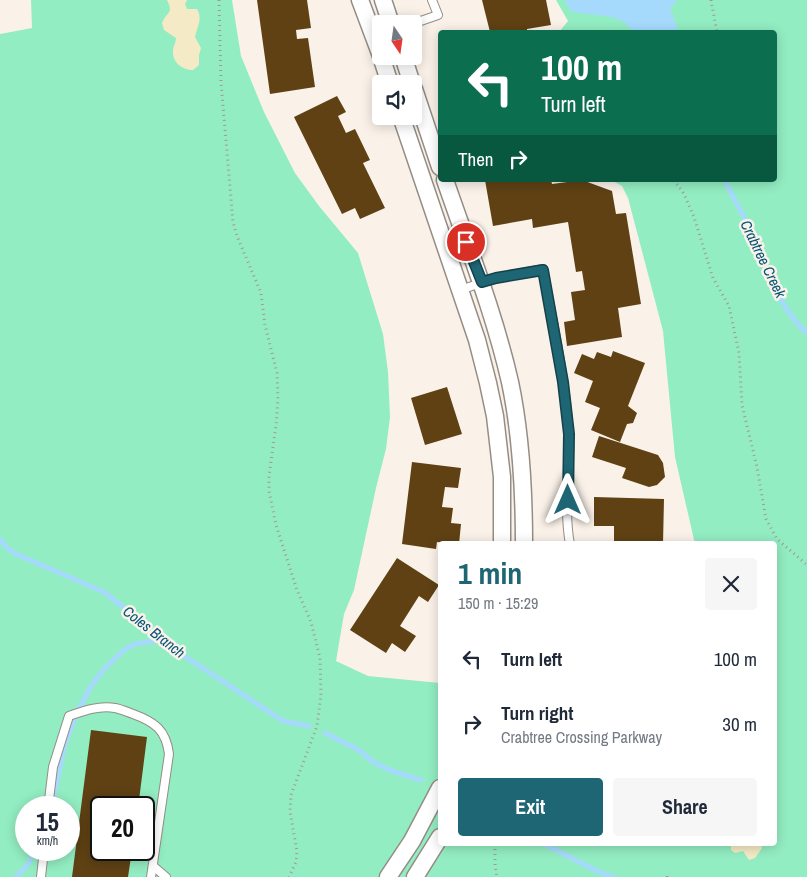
<!DOCTYPE html>
<html lang="en">
<head>
<meta charset="utf-8">
<style>
	body { margin:0; font-family:"Archivo Narrow",sans-serif; background:#f6f6f7; color:#1f2937; height:100vh; display:flex; flex-direction:column; font-size:19px; white-space:nowrap }
	* { box-sizing:border-box; margin:0 }
	p { font-size:16px; color:#747a83 }
	.icon { flex:none; width:28px; height:28px; fill:none; stroke:currentColor; stroke-width:2; stroke-linecap:round; stroke-linejoin:round }
	.map { position:relative; flex:1; overflow:hidden }
	.details { position:absolute; left:438px; top:541px; width:339px; height:305px; display:flex; flex-direction:column; background:#fff; border-radius:5px; box-shadow:0 2px 12px #0003 }
	.details>* { flex:none }
	.banner { position:absolute; left:438px; top:30px; width:339px; height:152px; border-radius:5px; box-shadow:0 2px 12px #0003; background:#0b6e4f; color:#fff; overflow:hidden }
	.needle { width:32px; rotate:167deg }
	.buttons { position:absolute; left:372px; top:15px; display:grid; gap:10px }
	.buttons a { display:grid; place-items:center; width:50px; height:50px; border-radius:5px; background:#fff; box-shadow:0 2px 12px #0003; font-size:25px }
	.speed { position:absolute; left:15px; top:796px; display:flex; gap:10px; font-size:25px; font-weight:700; text-align:center }
	.speed>* { display:grid; place-content:center; width:65px; height:65px; border-radius:50%; background:#fff; box-shadow:0 2px 12px #0003; line-height:1 }
	.speed small { font-size:12px; font-weight:400 }
	.speed .limit { border:2px solid #111; border-radius:8px; background:#fff; color:#111 }
	.pin { position:absolute; display:grid; place-items:center; width:42px; height:42px; color:#fff; margin:-21px; border:2px solid #fff; border-radius:50%; box-shadow:0 1px 5px #0007 }
	.me { position:absolute; width:55px; margin:-28px; rotate:0deg; stroke-linejoin:round; filter:drop-shadow(0 0 4px #0008) }
	.turn { display:flex; align-items:center; gap:18px; height:105px; padding:0 20px; font-size:22px }
	.turn .icon { width:65px; height:65px; stroke-width:2.5 }
	.turn b { display:block; font-size:35px; line-height:42px }
	.then { display:flex; align-items:center; height:48px; padding:0 20px; background:#0003; gap:10px; font-size:19px }
	.round { display:grid; place-items:center; flex:none; width:52px; height:52px; border-radius:5px; background:#f6f6f7 }
	.summary { display:flex; align-items:center; justify-content:space-between; height:85px; padding:0 20px }
	h1 { font-size:30px; font-weight:700; line-height:38px; color:#1e6674 }
	.cta { display:flex; gap:10px; margin-top:auto; padding:10px 20px }
	.cta a { flex:1; height:58px; border-radius:5px; background:#1e6674; color:#fff; font-size:20px; font-weight:700; line-height:58px; text-align:center }
	.cta a+a { background:#f6f6f7; color:#1f2937 }
	ul { padding:0; list-style:none }
	li { display:flex; align-items:center; gap:15px; height:65px; padding:0 20px }
	li div { flex:1 }
	li b { display:block; font-size:19px }
	li em { font-style:normal }
	.map>svg:first-child { display:block }
	.green { fill:#93edc2; fill-rule:evenodd }
	.sand { fill:#f4eac5 }
	.water { fill:#a6dafd }
	.lines { fill:none; stroke-linecap:round; stroke-linejoin:round }
	.stream { stroke:#a6dafd; stroke-width:5 }
	.building { fill:#5f4114 }
	.service-casing { stroke:#948d85; stroke-width:10 }
	.minor-casing { stroke:#948d85; stroke-width:19 }
	.path { stroke:#a09a94; stroke-width:3; stroke-dasharray:1 4; stroke-linecap:butt }
	.service { stroke:#fff; stroke-width:8 }
	.minor { stroke:#fff; stroke-width:16 }
	.route-casing { stroke:#14424b; stroke-width:12 }
	.route { stroke:#1e6674; stroke-width:9 }
	.labels { text-anchor:middle; stroke-width:5; stroke-linejoin:round; paint-order:stroke }
	.water-label { font-size:15px; font-style:italic; fill:#065479; stroke:#faf2e9 }
</style>
</head>
<body>
<div class="map">
<svg width="807" height="877" viewBox="0 0 807 877">
	<rect width="100%" height="100%" fill="#faf2e9"/>
	<path class="green" d="M31,0H232L241,56L264,112L295,173L319,206L358,253L383,334L388,372L390,417L386,449L376,488L354,590L344,614L336,661L368,676L440,683V844H774V544H695L675,457L663,331L628,198L622,186L611,180H774V32H559L568,21L556,0H807V877H0V34L32,28ZM26,808H69V850H26ZM101,808H144V850H101Z"/>
	<g class="sand">
		<path d="M167,0H187L185,4L187,9H197C203,18 197,28 195,37L201,48L199,55V65L193,70C182,70 172,62 173,51C173,46 176,43 176,38L164,30L162,23C167,11 174,14 167,0Z"/>
		<path d="M731,844H761L762,848L755,858L749,860L743,851L735,853L731,850Z"/>
	</g>
	<path class="water" d="M564,0H677L670,9L679,32H632C623,11 589,17 571,11Z"/>
	<g class="lines">
		<g class="stream">
			<path d="M725,180C732,197 742,212 750,228C767,264 776,306 807,333"/>
			<path d="M0,539L6,547L16,554L104,592L132,614L160,640L283,721L309,726"/>
			<path d="M325,733L359,750L372,761L389,770L421,780"/>
			<path d="M52,804L65,744L78,710L91,686L104,669L124,650L135,644L160,640"/>
			<path d="M544,844L597,871L614,877"/>
			<path d="M15,877L26,867L36,850"/>
		</g>
	</g>
	<g class="building">
		<path d="M257,0H307L311,28L296,30L297,39L308,38L315,87L270,94Z"/>
		<path d="M482,0H546L551,25L527,29V32H490Z"/>
		<path d="M337,96L346,112L338,116L346,133L355,129L370,160L363,163L385,208L360,219L355,208L342,214L294,117Z"/>
		<path d="M485,180H551L552,184L582,180L612,191L616,214L626,213L641,304L618,308L622,337L567,346L564,322L575,320L571,292L585,290L582,271L576,272L568,222L533,228L532,219L493,226Z"/>
		<path d="M613,351L645,363L628,406L637,413L633,423L627,424L620,442L591,430L600,408L585,402L593,381L574,373L582,354L594,359L597,352L611,357Z"/>
		<path d="M447,387L462,434L425,445L411,398Z"/>
		<path d="M599,436L658,455L663,463L665,477L657,485L649,487L622,478L626,468L592,457Z"/>
		<path d="M412,462L461,468L458,488L445,487L442,507L453,508L451,523L461,524L459,544L437,542L436,549L402,544Z"/>
		<path d="M594,497L664,499L663,544H614V526H594Z"/>
		<path d="M397,558L439,585L428,602L419,596L400,626L416,636L405,652L392,643L386,653L350,630Z"/>
		<path d="M91,730L147,737L138,808H101V850H132L128,877H72Z"/>
	</g>
	<g class="lines">
		<g class="service-casing">
			<g id="service">
				<path d="M412,24L438,15L432,0"/>
				<path d="M460,290L496,278L543,269C553,323 565,378 569,433C571,469 563,507 570,544"/>
				<path d="M48,808L53,767L69,716C83,711 99,705 115,708C121,709 127,712 133,714C155,722 166,730 169,754L151,877"/>
				<path d="M153,866L166,877"/>
				<path d="M41,877L44,850"/>
			</g>
		</g>
		<g class="minor-casing">
			<g id="minor">
				<path d="M360,0L381,56"/>
				<path d="M383,0L391,24"/>
				<path d="M381,56L390,84"/>
				<path d="M403,56L412,84"/>
				<path d="M414,89L440,167"/>
				<path d="M401,116L477,340L488,383L495,416L502,477V544"/>
				<path d="M445,180C468,247 494,312 510,382C521,434 524,490 524,544"/>
				<path d="M388,877L412,841L440,788"/>
				<path d="M415,877L440,837"/>
			</g>
		</g>
		<g class="path">
			<path d="M219,0L221,82L233,222L237,236L261,293L265,325L277,373L278,399L276,425L269,476V491L276,525L297,590L311,622L320,658L321,695L317,726L291,795L290,812L297,851L296,862L289,877"/>
			<path d="M711,0L717,32"/>
			<path d="M674,180L684,194L694,217L713,278L729,306L739,353L742,405L757,467L766,519L777,539L807,565"/>
			<path d="M495,844V865L497,877"/>
			<path d="M667,877V875"/>
		</g>
		<use href="#service" class="service"/>
		<use href="#minor" class="minor"/>
	</g>
	<g class="lines">
		<g class="route-casing">
			<path id="route" d="M466,242L482,282L496,278L543,270L563,382L569,434L568,500"/>
		</g>
		<use href="#route" class="route"/>
	</g>
	<g class="labels">
		<g class="water-label">
			<text transform="translate(763 259) rotate(64)" y="5">Crabtree Creek</text>
			<text transform="translate(154 632) rotate(38)" y="5">Coles Branch</text>
		</g>
	</g>
</svg>
<div class="buttons">
<a><svg class="needle" viewBox="-14 -14 28 28"><path d="M0-13l5 13h-10z" fill="#e53935"/><path d="M0 13l5-13h-10z" fill="#747a83"/></svg></a>
<a><svg class="icon" aria-label="sound" viewBox="0 0 24 24"><path d="M4 9h4l5-4v14l-5-4H4zM17 9q2 3 0 6"/></svg></a>
</div>
<div class="speed"><div>15<small>km/h</small></div><div class="limit">20</div></div>
<div class="pin" style="left:466px;top:242px;background:#d93025"><svg class="icon" aria-label="arrive" viewBox="0 0 24 24"><path d="M6 21V4h12l-3 4 3 4H6"/></svg></div>
<svg class="me" style="left:568px;top:500px" viewBox="-20 -20 40 40"><path d="M0-17L14 15 0 8-14 15z" fill="#1e6674" stroke="#fff" stroke-width="4"/></svg>
<div class="banner">
<div class="turn"><svg class="icon" aria-label="left" viewBox="0 0 24 24"><path d="M17 20v-9H6M10 6l-5 5 5 5"/></svg><div><b>100 m</b>Turn left</div></div>
<div class="then">Then<svg class="icon" aria-label="right" viewBox="0 0 24 24"><path d="M7 20v-9h11M14 6l5 5-5 5"/></svg></div>
</div>
<section class="details">
<div class="summary"><div><h1>1 min</h1><p>150 m · 15:29</p></div><a class="round"><svg class="icon" aria-label="close" viewBox="0 0 24 24"><path d="M6 6l12 12M18 6L6 18"/></svg></a></div>
<ul>
<li><svg class="icon" aria-label="left" viewBox="0 0 24 24"><path d="M17 20v-9H6M10 6l-5 5 5 5"/></svg><div><b>Turn left</b></div><em>100 m</em></li>
<li><svg class="icon" aria-label="right" viewBox="0 0 24 24"><path d="M7 20v-9h11M14 6l5 5-5 5"/></svg><div><b>Turn right</b><p>Crabtree Crossing Parkway</p></div><em>30 m</em></li>
</ul>
<div class="cta"><a>Exit</a><a>Share</a></div>
</section>
</div>
</body>
</html>
